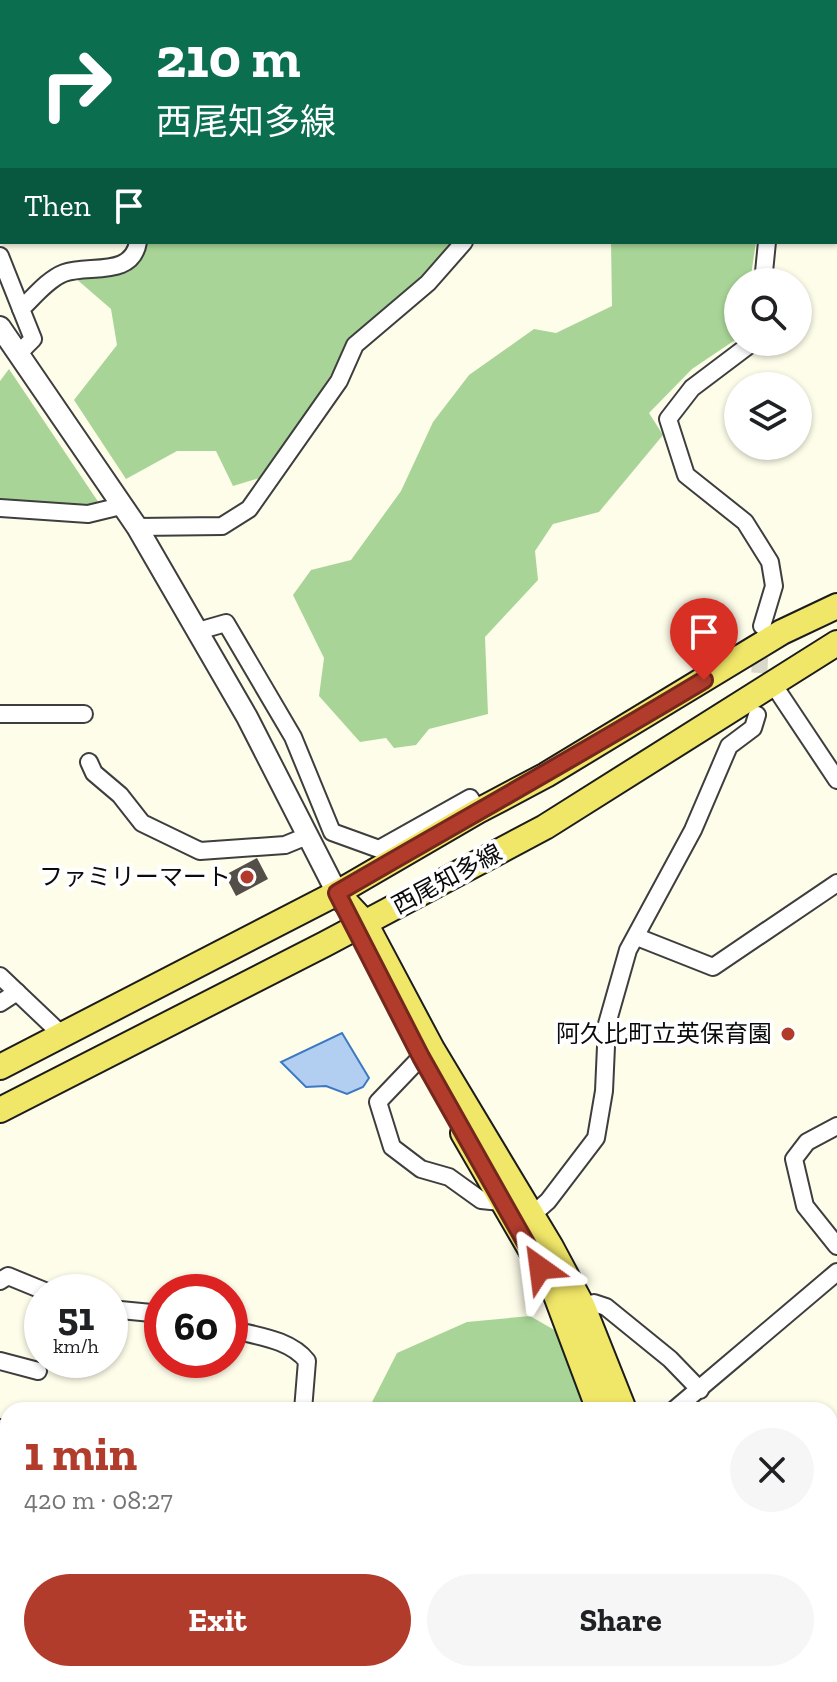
<!DOCTYPE html>
<html lang="en">
<head>
<meta charset="utf-8">
<style>
	body { margin:0; font-family:"Zilla Slab","Noto Sans JP",serif; background:#f6f6f6; color:#202124; height:100vh; display:flex; flex-direction:column; font-size:30px; white-space:nowrap }
	* { box-sizing:border-box; margin:0 }
	p { font-size:26px; color:#757577 }
	.icon { flex:none; width:44px; height:44px; fill:none; stroke:currentColor; stroke-width:2; stroke-linecap:round; stroke-linejoin:round }
	.map { position:relative; flex:1; overflow:hidden }
	.details { position:absolute; left:0px; top:1402px; width:838px; height:280px; display:flex; flex-direction:column; background:#fff; border-radius:24px 24px 0 0; box-shadow:0 2px 6px #0004 }
	.details>* { flex:none }
	.top-card { position:absolute; left:0px; top:0px; width:838px; height:244px; box-shadow:0 2px 6px #0004; background:#0b6e4f; color:#fff; overflow:hidden }
	.buttons { position:absolute; left:724px; top:268px; display:grid; gap:16px }
	.buttons a { display:grid; place-items:center; width:88px; height:88px; border-radius:50%; background:#fff; box-shadow:0 2px 6px #0004; font-size:40px }
	.speed { position:absolute; left:24px; top:1274px; display:flex; gap:16px; font-size:40px; font-weight:700; text-align:center }
	.speed>* { display:grid; place-content:center; width:104px; height:104px; border-radius:50%; background:#fff; box-shadow:0 2px 6px #0004; line-height:1 }
	.speed small { font-size:20px; font-weight:400 }
	.speed .limit { border:12px solid #d22; background:#fff; color:#111 }
	.pin { position:absolute; display:grid; place-items:center; width:68px; height:68px; color:#fff; margin:-82px -34px; border-radius:50% 50% 50% 0; rotate:-45deg; box-shadow:0 0 8px #0007 }
	.pin .icon { rotate:45deg }
	.me { position:absolute; width:88px; margin:-44px; rotate:329deg; stroke-linejoin:round; filter:drop-shadow(0 0 6px #0008) }
	.turn { display:flex; align-items:center; gap:28px; height:168px; padding:0 24px; font-size:36px }
	.turn .icon { width:104px; height:104px; stroke-width:2.5 }
	.turn b { display:block; font-size:56px; line-height:68px }
	.then { display:flex; align-items:center; height:76px; padding:0 24px; background:#0003; gap:16px; font-size:30px }
	.round { display:grid; place-items:center; flex:none; width:84px; height:84px; border-radius:42px; background:#f6f6f6 }
	.head { display:flex; align-items:center; justify-content:space-between; height:136px; padding:0 24px }
	h1 { font-size:48px; font-weight:800; line-height:60px; color:#b23c2c }
	.action { display:flex; gap:16px; margin-top:auto; padding:16px 24px }
	.action a { flex:1; height:92px; border-radius:48px; background:#b23c2c; color:#fff; font-size:32px; font-weight:800; line-height:92px; text-align:center }
	.action a+a { background:#f6f6f6; color:#202124 }
	.map>svg:first-child { display:block }
	.forest { fill:#a8d597 }
	.water { fill:#b2cff2; stroke:#3d78c4; stroke-width:2 }
	.lines { fill:none; stroke-linecap:round; stroke-linejoin:round }
	.river { stroke:#b2cff2; stroke-width:24 }
	.building { fill:#534e48 }
	.minor-tunnel { stroke:#dad9c9; stroke-width:16; stroke-dasharray:16 8; stroke-linecap:butt }
	.minor-casing { stroke:#3e3e3e; stroke-width:20 }
	.tertiary-casing { stroke:#3e3e3e; stroke-width:24 }
	.primary-casing { stroke:#1c1c1c; stroke-width:28 }
	.minor { stroke:#fff; stroke-width:16 }
	.tertiary { stroke:#fff; stroke-width:20 }
	.primary { stroke:#f0e668; stroke-width:24 }
	.route-casing { stroke:#74271d; stroke-width:20 }
	.route { stroke:#b23c2c; stroke-width:14 }
	.poi-dot { fill:#b23c2c; stroke:#fff; stroke-width:3 }
	.labels { text-anchor:middle; stroke-width:8; stroke-linejoin:round; paint-order:stroke }
	.poi-label { font-size:24px; fill:#0b0b0b; stroke:#fff; text-anchor:end }
	.street-label { font-size:24px; fill:#0b0b0b; stroke:#fff }
</style>
</head>
<body>
<div class="map">
<svg width="837" height="1682" viewBox="0 0 837 1682">
	<rect width="100%" height="100%" fill="#fefdea"/>
	<g class="forest">
		<path d="M140,242H454L425,278L362,328L263,477L233,486L216,451H177L126,479L74,400L117,345L111,309L74,277L118,271Z"/>
		<path d="M611,242H756L750,282H738V338L692,369L649,413L663,435L599,512L553,524L535,551L538,580L485,637L488,714L429,729L416,745L394,748L386,738L360,742L319,696L324,658L293,595L311,570L351,560L401,491L433,422L469,375L534,329L556,333L612,306Z"/>
		<path d="M9,369L101,506L0,505V381Z"/>
		<path d="M530,1316L591,1351L608,1410H368L397,1353L467,1322Z"/>
	</g>
	<path class="water" d="M342,1033L369,1078L363,1087L347,1094L326,1086L306,1087L281,1062Z"/>
	<g class="lines">
		<g class="river">
			<path d="M830,1544L837,1529"/>
			<path d="M0,1656L8,1663"/>
			<path d="M21,1674L28,1682"/>
			<path d="M738,1682L746,1674"/>
		</g>
	</g>
	<path class="building" d="M257,858L268,879L236,896L225,875Z"/>
	<g class="lines">
		<path class="minor-tunnel" d="M758,697L761,641"/>
		<g class="minor-casing">
			<g id="minor">
				<path d="M25,0L26,2"/>
				<path d="M150,0L151,2"/>
				<path d="M548,2L550,0"/>
				<path d="M772,2L773,0"/>
				<path d="M0,175L2,171"/>
				<path d="M0,256L21,309"/>
				<path d="M763,282L767,242"/>
				<path d="M753,342L692,388L668,419L686,475L745,522L770,562L774,586L762,626"/>
				<path d="M18,354L33,339L21,309C33,298 48,279 64,273C89,264 132,278 138,242"/>
				<path d="M0,508L88,514L121,506"/>
				<path d="M137,527L222,526L249,509L339,381L355,345L428,283L464,242"/>
				<path d="M198,631L226,623L293,737L332,832L379,849L470,798L478,811"/>
				<path d="M773,684L837,780"/>
				<path d="M0,714H84"/>
				<path d="M89,762L94,773L120,795L142,823L200,851L285,845L307,836"/>
				<path d="M637,937L713,967L837,883"/>
				<path d="M0,976L60,1033"/>
				<path d="M0,1003L17,992"/>
				<path d="M421,1057L378,1102L392,1147L421,1169L449,1177L481,1200L501,1202"/>
				<path d="M837,1126L807,1142L794,1159L805,1206L837,1246"/>
				<path d="M531,1216L548,1201L596,1138L604,1091L607,1024L628,950L693,830L729,746L753,728L757,715"/>
				<path d="M0,1281L8,1276L47,1292"/>
				<path d="M583,1307L594,1303L606,1307L670,1359L700,1390"/>
				<path d="M110,1309L162,1314"/>
				<path d="M230,1329C256,1336 290,1339 307,1361L303,1410"/>
				<path d="M0,1361L38,1371"/>
				<path d="M674,1410L837,1272"/>
				<path d="M0,1428L8,1433"/>
				<path d="M830,1562L837,1565"/>
				<path d="M0,1625L8,1632"/>
				<path d="M50,1674L55,1682"/>
				<path d="M197,1682L204,1674"/>
				<path d="M442,1682L449,1674"/>
				<path d="M710,1682L719,1674"/>
			</g>
		</g>
		<g class="tertiary-casing">
			<g id="tertiary">
				<path d="M0,327L137,527L247,717L337,893"/>
				<path d="M830,1602L837,1584"/>
				<path d="M774,1682L782,1674"/>
			</g>
		</g>
		<g class="primary-casing">
			<g id="primary">
				<path d="M337,893L365,923L432,1049L551,1247L583,1307L624,1410"/>
				<path d="M0,1067L337,893L478,811L546,775L782,632L837,606"/>
				<path d="M0,1110L325,944L545,827L837,643"/>
				<path d="M463,1133L554,1290L599,1410"/>
				<path d="M670,1674L672,1682"/>
				<path d="M694,1674L696,1682"/>
			</g>
		</g>
		<use href="#minor" class="minor"/>
		<use href="#tertiary" class="tertiary"/>
		<use href="#primary" class="primary"/>
	</g>
	<g class="lines">
		<g class="route-casing">
			<path id="route" d="M540,1268L421,1057L337,893C459,822 583,753 704,680"/>
		</g>
		<use href="#route" class="route"/>
	</g>
	<g class="poi-dot">
		<circle cx="247" cy="877" r="8"/>
		<circle cx="788" cy="1034" r="8"/>
	</g>
	<g class="labels">
		<g class="poi-label">
			<text x="231" y="885">ファミリーマート</text>
			<text x="772" y="1042">阿久比町立英保育園</text>
		</g>
		<g class="street-label">
			<text transform="translate(447 879) rotate(-28)" y="8">西尾知多線</text>
		</g>
	</g>
</svg>
<div class="buttons">
<a><svg class="icon" aria-label="search" viewBox="0 0 24 24"><circle cx="10" cy="10" r="6"/><path d="M15 15l6 6"/></svg></a>
<a><svg class="icon" aria-label="layers" viewBox="0 0 24 24"><path d="M12 4l9 5-9 5-9-5zM3 14l9 5 9-5"/></svg></a>
</div>
<div class="speed"><div>51<small>km/h</small></div><div class="limit">60</div></div>
<div class="pin" style="left:704px;top:680px;background:#d93025"><svg class="icon" aria-label="arrive" viewBox="0 0 24 24"><path d="M6 21V4h12l-3 4 3 4H6"/></svg></div>
<svg class="me" style="left:540px;top:1268px" viewBox="-20 -20 40 40"><path d="M0-17L14 15 0 8-14 15z" fill="#b23c2c" stroke="#fff" stroke-width="4"/></svg>
<div class="top-card">
<div class="turn"><svg class="icon" aria-label="right" viewBox="0 0 24 24"><path d="M7 20v-9h11M14 6l5 5-5 5"/></svg><div><b>210 m</b>西尾知多線</div></div>
<div class="then">Then<svg class="icon" aria-label="arrive" viewBox="0 0 24 24"><path d="M6 21V4h12l-3 4 3 4H6"/></svg></div>
</div>
<section class="details">
<div class="head"><div><h1>1 min</h1><p>420 m · 08:27</p></div><a class="round"><svg class="icon" aria-label="close" viewBox="0 0 24 24"><path d="M6 6l12 12M18 6L6 18"/></svg></a></div>
<div class="action"><a>Exit</a><a>Share</a></div>
</section>
</div>
</body>
</html>
